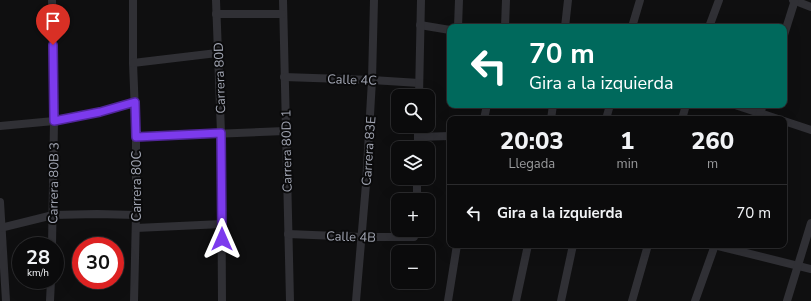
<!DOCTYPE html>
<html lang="es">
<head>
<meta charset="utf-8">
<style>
	body { margin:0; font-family:"Nunito Sans",sans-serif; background:#141415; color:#f1f3f6; height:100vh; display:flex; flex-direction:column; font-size:15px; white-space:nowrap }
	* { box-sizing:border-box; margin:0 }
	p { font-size:13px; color:#9a9b9d }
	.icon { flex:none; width:22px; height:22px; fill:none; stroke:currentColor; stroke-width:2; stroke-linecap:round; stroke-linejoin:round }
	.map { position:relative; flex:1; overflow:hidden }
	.drawer { position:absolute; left:447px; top:116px; width:340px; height:132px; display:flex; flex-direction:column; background:#0b0b0c; border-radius:8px; box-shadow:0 4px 16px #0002,0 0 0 1px #2b2b2d }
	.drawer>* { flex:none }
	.banner { position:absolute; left:447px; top:24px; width:340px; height:84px; border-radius:8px; box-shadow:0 4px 16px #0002,0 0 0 1px #2b2b2d; background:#00695c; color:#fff; overflow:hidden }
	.fabs { position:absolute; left:391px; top:89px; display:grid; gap:8px }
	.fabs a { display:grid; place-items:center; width:44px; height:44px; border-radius:8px; background:#0b0b0c; box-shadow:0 4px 16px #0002,0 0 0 1px #2b2b2d; font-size:20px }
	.speed { position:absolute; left:12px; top:237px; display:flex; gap:8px; font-size:20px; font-weight:700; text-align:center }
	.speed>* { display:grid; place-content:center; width:52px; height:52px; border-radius:50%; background:#0b0b0c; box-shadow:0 4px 16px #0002,0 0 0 1px #2b2b2d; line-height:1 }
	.speed small { font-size:10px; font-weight:400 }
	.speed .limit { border:6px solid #d22; background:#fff; color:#111 }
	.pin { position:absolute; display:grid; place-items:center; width:34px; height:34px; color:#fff; margin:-41px -17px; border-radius:50% 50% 50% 0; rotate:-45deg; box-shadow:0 0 4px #0007 }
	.pin .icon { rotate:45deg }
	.me { position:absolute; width:44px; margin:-22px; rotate:0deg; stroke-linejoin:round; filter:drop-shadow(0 0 3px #0008) }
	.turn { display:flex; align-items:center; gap:14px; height:84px; padding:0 16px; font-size:18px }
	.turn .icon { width:52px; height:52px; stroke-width:2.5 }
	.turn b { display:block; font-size:28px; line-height:34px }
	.eta { display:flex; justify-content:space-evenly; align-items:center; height:68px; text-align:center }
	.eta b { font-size:24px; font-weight:800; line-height:28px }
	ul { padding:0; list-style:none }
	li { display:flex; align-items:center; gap:12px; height:56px; padding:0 16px; border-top:1px solid #2b2b2d }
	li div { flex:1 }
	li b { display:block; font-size:15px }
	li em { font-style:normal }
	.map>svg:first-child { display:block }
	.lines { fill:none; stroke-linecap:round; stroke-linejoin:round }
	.street { stroke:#303035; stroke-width:8 }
	.route-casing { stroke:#51269a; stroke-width:10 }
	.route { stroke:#7c3aed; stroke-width:7 }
	.labels { text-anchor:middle; stroke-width:4; stroke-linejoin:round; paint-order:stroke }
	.street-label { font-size:13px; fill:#a0a4b1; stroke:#0a0a0b }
</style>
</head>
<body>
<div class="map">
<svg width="811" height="301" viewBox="0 0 811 301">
	<rect width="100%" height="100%" fill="#0f0f10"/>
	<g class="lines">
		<g class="street">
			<path d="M52,0L54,121L52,246"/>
			<path d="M133,0V63L136,137V215L134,301"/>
			<path d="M216,0L221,133L222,301"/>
			<path d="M283,0L290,301"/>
			<path d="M793,0L811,7"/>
			<path d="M216,14H282"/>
			<path d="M420,25L450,30"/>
			<path d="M458,27L459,0"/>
			<path d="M505,27L506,0"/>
			<path d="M565,27L568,0"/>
			<path d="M632,27L640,0"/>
			<path d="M709,27L719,0"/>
			<path d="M784,35L795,0"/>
			<path d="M133,63L217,53"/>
			<path d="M284,77L372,80L419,83"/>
			<path d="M419,96L421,0"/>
			<path d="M735,105L778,119"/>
			<path d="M484,119L487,105"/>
			<path d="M551,119L553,105"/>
			<path d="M606,119L610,105"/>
			<path d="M682,119L686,105"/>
			<path d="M758,119L763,105"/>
			<path d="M784,121L811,130"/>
			<path d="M0,126L54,121L100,112L135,102"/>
			<path d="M136,137L285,131"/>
			<path d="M418,137L450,136"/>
			<path d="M418,148V126"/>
			<path d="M417,200V178"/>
			<path d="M0,202L6,301"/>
			<path d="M0,228L53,215L97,214L136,215"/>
			<path d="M136,228L222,224"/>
			<path d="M288,234L362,237H414L415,230"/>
			<path d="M714,245L811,269"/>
			<path d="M50,301L51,280"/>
			<path d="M356,301L366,184L372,80L374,0"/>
			<path d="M448,301L457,245"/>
			<path d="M516,301L528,245"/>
			<path d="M561,301L573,245"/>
			<path d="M632,301L648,245"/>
			<path d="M695,301L715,245"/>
			<path d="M787,301L811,223"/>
		</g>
	</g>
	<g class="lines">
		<g class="route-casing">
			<path id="route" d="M53,45L54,121L100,112L135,102L136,137L221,133L222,239"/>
		</g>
		<use href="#route" class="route"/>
	</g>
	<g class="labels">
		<g class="street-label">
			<text transform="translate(219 78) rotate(-92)" y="5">Carrera 80D</text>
			<text transform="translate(352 79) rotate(2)" y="5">Calle 4C</text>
			<text transform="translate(286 151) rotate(-91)" y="5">Carrera 80D 1</text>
			<text transform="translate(368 151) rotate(-86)" y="5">Carrera 83E</text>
			<text transform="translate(53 183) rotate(-89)" y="5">Carrera 80B 3</text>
			<text transform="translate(136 186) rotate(-90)" y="5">Carrera 80C</text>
			<text transform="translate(351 236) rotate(2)" y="5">Calle 4B</text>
		</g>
	</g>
</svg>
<div class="fabs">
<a><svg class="icon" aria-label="search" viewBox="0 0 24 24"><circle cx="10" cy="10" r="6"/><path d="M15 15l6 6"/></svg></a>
<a><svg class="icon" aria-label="layers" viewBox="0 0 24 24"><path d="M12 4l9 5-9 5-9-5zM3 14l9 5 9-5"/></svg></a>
<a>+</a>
<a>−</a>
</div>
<div class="speed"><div>28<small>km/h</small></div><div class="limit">30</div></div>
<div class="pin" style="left:53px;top:45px;background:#d93025"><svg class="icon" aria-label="arrive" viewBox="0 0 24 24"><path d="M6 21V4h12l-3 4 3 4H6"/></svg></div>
<svg class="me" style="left:222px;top:239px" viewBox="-20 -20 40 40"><path d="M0-17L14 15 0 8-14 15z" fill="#7c3aed" stroke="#fff" stroke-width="4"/></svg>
<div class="banner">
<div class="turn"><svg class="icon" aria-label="left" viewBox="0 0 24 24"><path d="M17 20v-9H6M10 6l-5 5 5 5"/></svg><div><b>70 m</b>Gira a la izquierda</div></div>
</div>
<section class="drawer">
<div class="eta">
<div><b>20:03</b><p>Llegada</p></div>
<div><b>1</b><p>min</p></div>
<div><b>260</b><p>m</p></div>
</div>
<ul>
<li><svg class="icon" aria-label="left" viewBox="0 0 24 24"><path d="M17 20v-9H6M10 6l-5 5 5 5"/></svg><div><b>Gira a la izquierda</b></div><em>70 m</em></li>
</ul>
</section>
</div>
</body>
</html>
